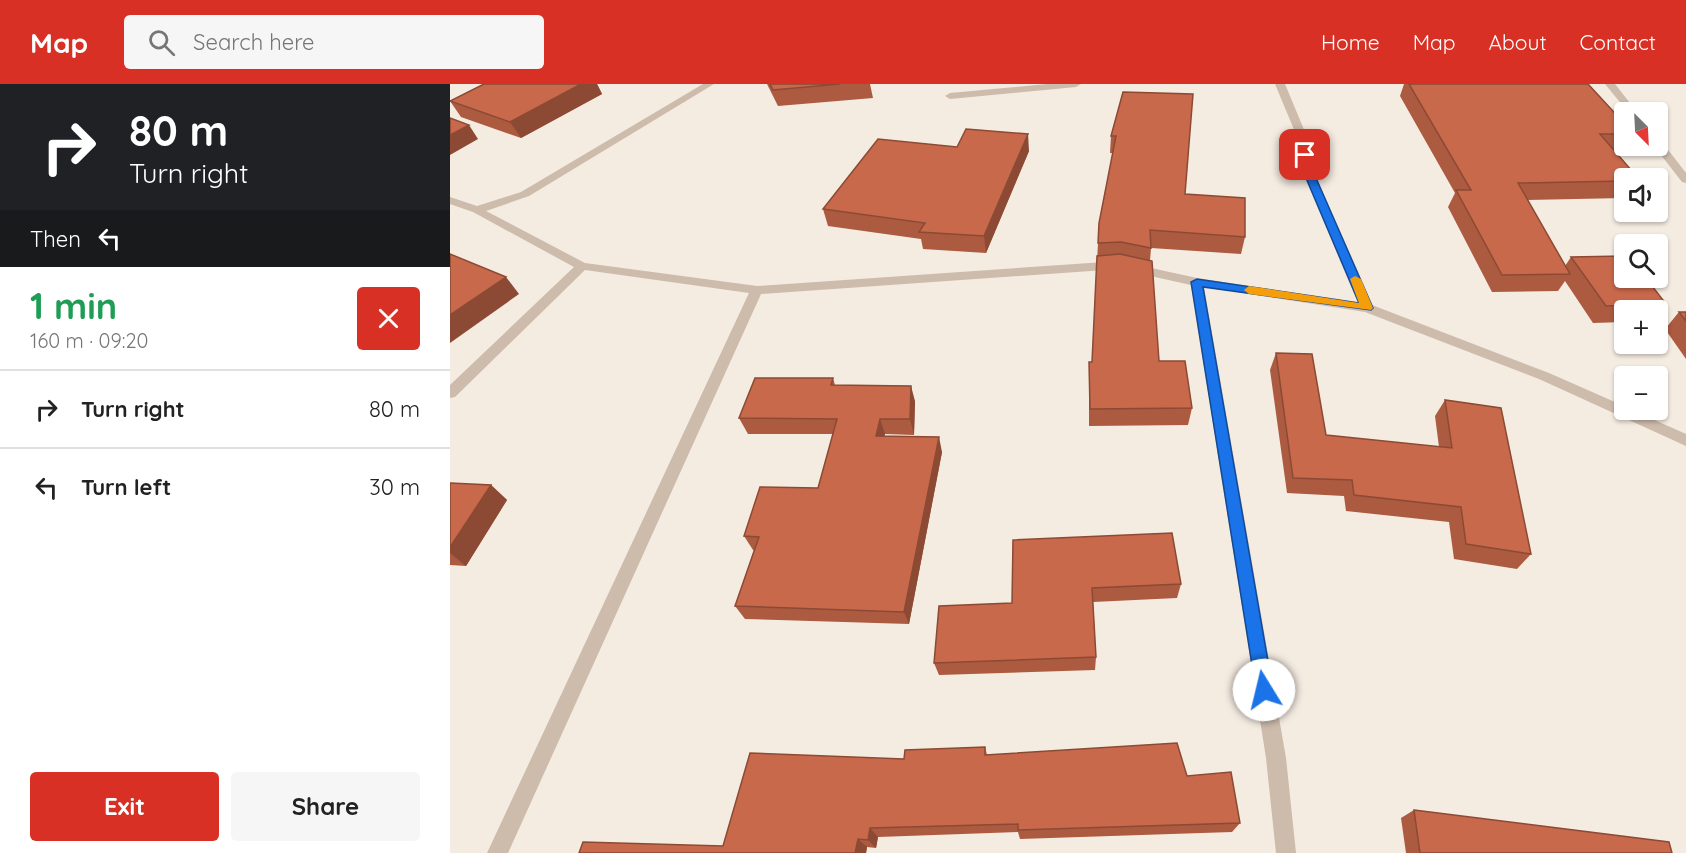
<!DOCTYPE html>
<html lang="en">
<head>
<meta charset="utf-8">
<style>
	body { margin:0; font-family:Quicksand,sans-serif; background:#f6f6f6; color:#222; height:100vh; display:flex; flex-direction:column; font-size:22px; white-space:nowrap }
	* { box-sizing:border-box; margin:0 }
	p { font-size:20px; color:#767676 }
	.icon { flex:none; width:33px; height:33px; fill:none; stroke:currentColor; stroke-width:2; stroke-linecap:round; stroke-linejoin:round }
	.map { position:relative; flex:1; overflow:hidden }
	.details { display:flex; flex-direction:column; background:#fff; width:450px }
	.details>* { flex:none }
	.banner { background:#202124; color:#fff; overflow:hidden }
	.needle { width:39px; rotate:156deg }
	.tools { position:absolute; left:1164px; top:18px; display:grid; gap:12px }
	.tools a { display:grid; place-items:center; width:54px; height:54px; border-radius:6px; background:#fff; box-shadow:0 2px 4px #0004; font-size:30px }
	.pin { position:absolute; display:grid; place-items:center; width:51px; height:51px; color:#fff; margin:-26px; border-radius:12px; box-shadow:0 3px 9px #0006 }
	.me { position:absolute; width:66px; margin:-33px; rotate:351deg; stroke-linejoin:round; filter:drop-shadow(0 0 4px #0008) }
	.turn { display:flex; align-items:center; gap:21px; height:126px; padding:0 30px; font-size:27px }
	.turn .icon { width:78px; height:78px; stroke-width:2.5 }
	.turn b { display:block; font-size:42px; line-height:51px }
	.then { display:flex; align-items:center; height:57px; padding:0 30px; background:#0003; gap:12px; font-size:22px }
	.round { display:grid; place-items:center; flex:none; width:63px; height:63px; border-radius:6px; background:#f6f6f6 }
	.head { display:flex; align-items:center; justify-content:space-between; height:102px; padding:0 30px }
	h1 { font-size:36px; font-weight:700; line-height:45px; color:#1e9e55 }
	.button { display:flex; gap:12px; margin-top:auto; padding:12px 30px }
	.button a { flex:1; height:69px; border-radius:6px; background:#d93025; color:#fff; font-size:24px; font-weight:700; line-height:69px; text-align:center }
	.button a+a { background:#f6f6f6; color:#222 }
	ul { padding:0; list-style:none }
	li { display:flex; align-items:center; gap:18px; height:78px; padding:0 30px; border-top:2px solid #e0e0e0 }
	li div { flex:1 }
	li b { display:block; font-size:22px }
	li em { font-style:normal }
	header { display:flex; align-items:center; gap:36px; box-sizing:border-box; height:84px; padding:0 30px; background:#d93025; color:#fff }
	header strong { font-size:28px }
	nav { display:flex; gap:33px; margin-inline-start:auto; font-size:21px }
	.search { width:420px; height:54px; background:#f6f6f6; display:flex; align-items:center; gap:15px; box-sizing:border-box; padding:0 21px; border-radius:6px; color:#767676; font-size:22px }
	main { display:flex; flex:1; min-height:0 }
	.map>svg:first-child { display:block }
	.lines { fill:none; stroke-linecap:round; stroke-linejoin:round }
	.street { fill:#cdbbac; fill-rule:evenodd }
	.wall { fill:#ac5a40 }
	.shaded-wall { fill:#8c4a34 }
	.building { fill:#c8694b; stroke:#8c4a34; stroke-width:1.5 }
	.route { fill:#1a73e8; stroke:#114b97; stroke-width:1.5 }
	.slow { fill:#f59e0b }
</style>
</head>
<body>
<header>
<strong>Map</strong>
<div class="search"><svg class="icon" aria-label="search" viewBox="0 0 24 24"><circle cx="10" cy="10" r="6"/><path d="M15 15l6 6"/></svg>Search here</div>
<nav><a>Home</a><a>Map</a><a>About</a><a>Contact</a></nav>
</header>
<main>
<section class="details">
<div class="banner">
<div class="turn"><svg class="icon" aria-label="right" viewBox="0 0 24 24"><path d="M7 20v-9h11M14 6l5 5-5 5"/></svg><div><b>80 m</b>Turn right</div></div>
<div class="then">Then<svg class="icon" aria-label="left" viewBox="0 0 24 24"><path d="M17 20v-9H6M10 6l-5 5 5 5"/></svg></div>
</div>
<div class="head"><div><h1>1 min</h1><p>160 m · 09:20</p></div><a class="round" style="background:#d93025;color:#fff"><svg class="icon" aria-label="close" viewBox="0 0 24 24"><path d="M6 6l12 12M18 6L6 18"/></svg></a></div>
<ul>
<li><svg class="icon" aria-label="right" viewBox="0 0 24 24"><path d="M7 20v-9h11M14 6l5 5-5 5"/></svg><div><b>Turn right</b></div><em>80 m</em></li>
<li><svg class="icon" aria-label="left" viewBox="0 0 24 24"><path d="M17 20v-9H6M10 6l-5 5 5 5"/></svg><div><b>Turn left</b></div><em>30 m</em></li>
</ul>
<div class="button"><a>Exit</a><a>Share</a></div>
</section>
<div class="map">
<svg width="1236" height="769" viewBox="0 0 1236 769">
	<rect width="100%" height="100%" fill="#f4ebe1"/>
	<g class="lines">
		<g class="street">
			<path d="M253,0H264L79,112L36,127L135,179L307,202L669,177L747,194L908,219L856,94L845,48L825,0H835L855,48L866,94L922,221L1099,289L1174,322V326H1182L1236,350V362L1089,295L915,228L754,203L836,674L846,769H826L816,674L741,201L669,185L311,210L58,769H37L299,209L135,186L5,313L0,314V301L124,183L23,128L0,120V113L27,122L71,108Z"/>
			<path d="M597,0H631L626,3L500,15L495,12L500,9Z"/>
			<path d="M1155,0H1165L1187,28H1178Z"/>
			<path d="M1208,57L1212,58L1236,89V99L1232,98L1204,62H1208Z"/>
		</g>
	</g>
	<g class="wall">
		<path d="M34,0H147L152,10L71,54L11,33L0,17Z"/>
		<path d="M317,0H420L423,14L328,22Z"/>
		<path d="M954,0H1138L1174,39V62H1177L1173,67H1165L1174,94V114L1077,116L1115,182L1121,173L1216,220L1208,231V226H1174V238L1143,239L1115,197L1108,207L1042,208L998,123L1005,109L950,12Z"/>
		<path d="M673,8L735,110L795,153L791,170L701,164L700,177L709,277L742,324L738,341L639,342V278H642L649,139L663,69H660L661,52Z"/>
		<path d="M507,63L579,67L536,169L473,165L471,155L378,142L373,125Z"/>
		<path d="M1229,228H1236V275L1215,245Z"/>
		<path d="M826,269L876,351L989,363L985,332L995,316L1081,470L1067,485L1004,475L999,438L896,427L894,412L837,409L820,286Z"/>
		<path d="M383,294L385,301L465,317L464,351L435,350L434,352L492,368L459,540L295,535L285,522L304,466H303L294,452L368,404L383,350H298L289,334Z"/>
		<path d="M0,399L41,401L57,416L16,482L0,481Z"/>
		<path d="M563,456L731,500L727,514L643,518L646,573L645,586L489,591L484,579L562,519Z"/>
		<path d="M535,663L537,671L737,692L790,739L782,748L570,755L568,748L428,753L426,764L417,763L416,769H129L273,762L454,675Z"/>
		<path d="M964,726L1222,769H956L951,734Z"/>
	</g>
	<g class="shaded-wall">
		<path d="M131,0H147L152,10L71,54L60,38Z"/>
		<path d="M19,41L28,55L0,71V51Z"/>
		<path d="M578,50L579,67L536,169L534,152Z"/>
		<path d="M56,193L69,210L0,259V231Z"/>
		<path d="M461,302L465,317L464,351L460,335Z"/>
		<path d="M430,335L435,350L431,367L426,352Z"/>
		<path d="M489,353L492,368L459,540L454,528Z"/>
		<path d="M41,401L57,416L16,482L0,469V463Z"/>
		<path d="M420,744L428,753L426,764L418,756Z"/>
		<path d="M408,755L417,763L416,769H405Z"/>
	</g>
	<g class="building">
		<path d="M34,0H131L60,38L0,17Z"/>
		<path d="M320,0H390L323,6Z"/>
		<path d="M959,0H1138L1174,39V50H1150L1188,94H1174V97L1068,99L1120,190L1052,191L1006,106H1021Z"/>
		<path d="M673,8L743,10L735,110L795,114V153L700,146L701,164L671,158L648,159L649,139L666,52H661Z"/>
		<path d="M0,34L19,41L0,51Z"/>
		<path d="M516,45L578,50L534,152L469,148L475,139L373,125L428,55L507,63Z"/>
		<path d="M0,170L56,193L0,231Z"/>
		<path d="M670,170L702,177L709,277H735L742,324L640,325L639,278H642L647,172Z"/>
		<path d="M1174,172V194H1196L1216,220L1156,222L1121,173Z"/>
		<path d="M1229,228H1236V237Z"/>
		<path d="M826,269L862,270L876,351L1002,364L995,316L1051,324L1081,470L1016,460L1011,423L904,411L902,396L843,394Z"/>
		<path d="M305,294H383L381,301L461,302L460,335H430L426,352L489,353L454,528L285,522L309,453L294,452L310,403L368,404L387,335L289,334Z"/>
		<path d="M0,399L41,401L0,463Z"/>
		<path d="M722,449L731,500L642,504L646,573L484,579L489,522L562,519L563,456Z"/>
		<path d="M727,659L737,692L781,688L790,739L568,746V740L420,744L418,756L408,755L405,769H129L133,758L273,762L300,669L454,675L455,666L535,663V671Z"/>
		<path d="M964,726L1219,758L1222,769H970Z"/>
	</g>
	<path class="route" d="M855,68L860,71L866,94L923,224L921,226L753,203L823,606L820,612L814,614L808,612L806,606L741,198L747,195L909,219L856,94L851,71Z"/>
	<path class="slow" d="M905,192L911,195L923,224L921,226L799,210L794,206L799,202L909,219L900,195Z"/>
</svg>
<div class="tools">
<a><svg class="needle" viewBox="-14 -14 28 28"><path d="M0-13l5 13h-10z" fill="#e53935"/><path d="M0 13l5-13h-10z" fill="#767676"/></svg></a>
<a><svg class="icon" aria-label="sound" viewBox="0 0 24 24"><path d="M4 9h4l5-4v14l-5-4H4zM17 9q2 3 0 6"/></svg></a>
<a><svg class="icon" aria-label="search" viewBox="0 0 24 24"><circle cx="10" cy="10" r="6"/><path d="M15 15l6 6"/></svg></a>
<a>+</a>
<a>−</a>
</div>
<div class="pin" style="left:855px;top:71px;background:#d93025"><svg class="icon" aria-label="arrive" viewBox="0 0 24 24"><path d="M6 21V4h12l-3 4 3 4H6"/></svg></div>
<svg class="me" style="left:814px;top:606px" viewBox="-20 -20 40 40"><circle r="19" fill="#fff"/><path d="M0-13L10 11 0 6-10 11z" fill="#1a73e8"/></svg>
</div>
</main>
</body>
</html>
